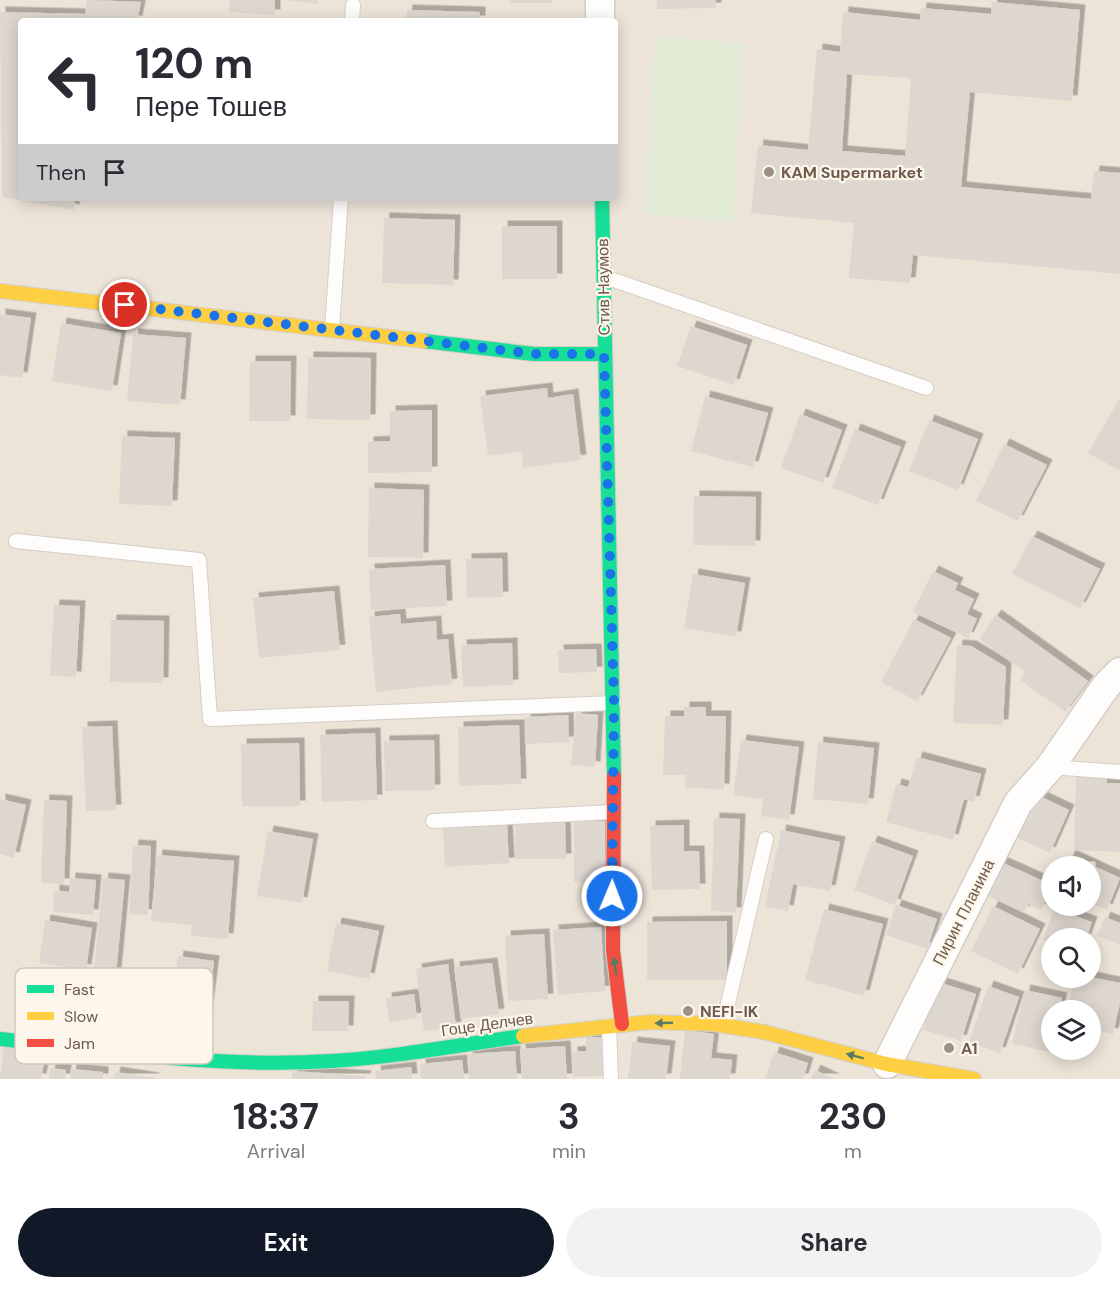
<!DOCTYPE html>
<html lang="en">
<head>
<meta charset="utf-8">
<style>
	body { margin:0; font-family:"DM Sans",sans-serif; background:#f2f2f3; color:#2b2b33; height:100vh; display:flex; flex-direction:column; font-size:22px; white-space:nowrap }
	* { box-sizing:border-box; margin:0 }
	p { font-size:20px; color:#7c7c81 }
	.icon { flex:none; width:33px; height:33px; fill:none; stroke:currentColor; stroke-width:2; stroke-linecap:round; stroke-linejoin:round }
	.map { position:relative; height:1079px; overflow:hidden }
	.sheet { display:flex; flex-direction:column; background:#fff; flex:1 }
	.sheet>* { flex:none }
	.top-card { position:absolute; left:18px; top:18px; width:600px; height:183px; border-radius:6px; box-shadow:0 3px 15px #0003; background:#fff; color:#2b2b33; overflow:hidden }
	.controls { position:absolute; left:1041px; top:856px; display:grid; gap:12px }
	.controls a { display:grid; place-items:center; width:60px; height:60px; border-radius:50%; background:#fff; box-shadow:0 3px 15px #0003; font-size:30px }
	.pin { position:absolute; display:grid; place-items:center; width:51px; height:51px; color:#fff; margin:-26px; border:3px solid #fff; border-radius:50%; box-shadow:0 2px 6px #0007 }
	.me { position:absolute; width:66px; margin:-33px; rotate:1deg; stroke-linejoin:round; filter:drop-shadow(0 0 4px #0008) }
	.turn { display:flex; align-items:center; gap:21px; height:126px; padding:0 18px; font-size:27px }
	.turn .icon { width:78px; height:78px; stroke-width:2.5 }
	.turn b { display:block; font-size:42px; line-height:51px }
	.then { display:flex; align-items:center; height:57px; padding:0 18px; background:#0003; gap:12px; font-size:22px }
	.eta { display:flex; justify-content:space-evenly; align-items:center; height:102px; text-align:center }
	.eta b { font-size:36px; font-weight:700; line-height:42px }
	.cta { display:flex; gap:12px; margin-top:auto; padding:12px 18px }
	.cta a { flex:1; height:69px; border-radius:36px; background:#111827; color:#fff; font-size:24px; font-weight:700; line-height:69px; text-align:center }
	.cta a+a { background:#f2f2f3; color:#2b2b33 }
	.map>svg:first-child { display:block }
	.residential { fill:#ede4d8; fill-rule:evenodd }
	.green { fill:#e1ebd6 }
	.building { fill:#ded7d0; fill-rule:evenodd; filter:url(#shadow) }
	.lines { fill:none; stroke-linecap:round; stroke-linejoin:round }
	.lane-casing { stroke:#d4cec8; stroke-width:16 }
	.street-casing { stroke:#d4cec8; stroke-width:31 }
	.fast-casing { stroke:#d4cec8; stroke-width:16 }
	.slow-casing { stroke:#d4cec8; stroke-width:16 }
	.jam-casing { stroke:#d4cec8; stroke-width:16 }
	.lane { stroke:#fefdfc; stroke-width:14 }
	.street { stroke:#fefdfc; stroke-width:28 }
	.fast { stroke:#16e098; stroke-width:14 }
	.slow { stroke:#ffcf43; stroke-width:14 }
	.jam { stroke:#f24e42; stroke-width:14 }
	.oneway { fill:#597c60 }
	.route { stroke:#1a73e8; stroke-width:10; stroke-dasharray:0 18 }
	.poi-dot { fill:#9e9084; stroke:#fdf6ea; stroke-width:2 }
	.labels { text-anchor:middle; stroke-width:4.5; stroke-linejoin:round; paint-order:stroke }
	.poi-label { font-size:16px; font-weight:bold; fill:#6f5b4d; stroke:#fdf6ea; text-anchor:start }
	.street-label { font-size:16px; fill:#6f5b4d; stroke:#fdf6ea }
	.key { fill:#fdf6ea; stroke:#d2c8bb; stroke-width:1.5 }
	.key-label { font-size:16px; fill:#6f5b4d }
</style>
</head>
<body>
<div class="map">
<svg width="1120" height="1079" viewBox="0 0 1120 1079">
	<defs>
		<filter id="shadow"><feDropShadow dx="5.5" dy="-5.5" stdDeviation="0" flood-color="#0004"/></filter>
	</defs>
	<rect width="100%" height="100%" fill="#f5f1ea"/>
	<path class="residential" d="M0,0H1120V1079H0ZM21,21H615V198H21ZM1052,867H1090V906H1052ZM1052,939H1090V978H1052ZM1052,1011H1090V1050H1052Z"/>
	<path class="green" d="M655,37L743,43L733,222L645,214Z"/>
	<g class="building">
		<path d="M87,0L141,2L137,21H21V198H75L74,210L2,197L0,12L85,14Z"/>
		<path d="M230,0H275V15L229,12Z"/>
		<path d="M281,0H318V4Z"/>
		<rect x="509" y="0" width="43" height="3"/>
		<path d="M657,0H716V8L657,9Z"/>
		<path d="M992,2L1080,10L1072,101L970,92L961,187L1091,199L1094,171L1120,173V274L913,255L910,283L849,278L854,223L751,213L758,145L808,150L817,49L840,52L843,12L920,20L921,8L991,14ZM847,74L911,78L905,156L842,151Z"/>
		<path d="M407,10L480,12V21H406Z"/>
		<path d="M384,218L455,220L453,285L382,283Z"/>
		<rect x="502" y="226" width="55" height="53"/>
		<path d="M0,314L31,318L22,378L0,375Z"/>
		<path d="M61,323L121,333L112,391L52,381Z"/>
		<path d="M691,326L747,345L734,385L677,366Z"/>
		<path d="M133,334L186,338L180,405L127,401Z"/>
		<path d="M308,357L371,358L370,420L307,419Z"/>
		<path d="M250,361H291L290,421H249Z"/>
		<path d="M547,388L548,398L573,394L581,460L523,468L521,451L488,456L480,396Z"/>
		<path d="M705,396L768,413L753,467L691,451Z"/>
		<path d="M1120,398V471L1088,453Z"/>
		<path d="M432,410V472L368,473V442L390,441V411Z"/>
		<path d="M800,414L842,430L823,483L781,468Z"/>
		<path d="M929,420L978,439L958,490L909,471Z"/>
		<path d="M855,429L901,447L878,505L832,488Z"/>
		<path d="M122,436L175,438L172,506L119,504Z"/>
		<path d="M1004,444L1047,465L1018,521L976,501Z"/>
		<path d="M369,488L424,490L423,558L368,557Z"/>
		<path d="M694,496L756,497L755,546L693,545Z"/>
		<path d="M1032,536L1100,569L1080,608L1012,574Z"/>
		<path d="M502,558L503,597L467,598L466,559Z"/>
		<path d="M445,565L447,606L371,610L369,569Z"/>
		<path d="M933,571L958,583L955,590L974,599L967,614L977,619L968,638L913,612Z"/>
		<path d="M693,574L745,583L736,637L684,628Z"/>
		<path d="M334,591L340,650L259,658L253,598Z"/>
		<path d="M54,605L80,606L76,677L50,676Z"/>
		<path d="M400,614L401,624L436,621L437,640L448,639L452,684L376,692L369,617Z"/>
		<path d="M996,615L1088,681L1065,712L1020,680L1025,672L979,639Z"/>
		<path d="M914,619L951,638L917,701L881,682Z"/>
		<path d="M111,620L164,621L163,683L110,682Z"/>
		<path d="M512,643L513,685L463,687L461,645Z"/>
		<path d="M957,645L971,646L1006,667L1003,725L953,723Z"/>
		<path d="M596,649L597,672L559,673L558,650Z"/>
		<path d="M684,707H706V716H726L724,789L685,788V775H663L665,716H684Z"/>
		<path d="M576,713L598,715L595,767L571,765Z"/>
		<path d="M568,715L569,742L526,744L525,717Z"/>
		<path d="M519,725L521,784L459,786L458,727Z"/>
		<path d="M112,726L116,810L86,811L82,727Z"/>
		<path d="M375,733L377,800L322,802L320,735Z"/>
		<path d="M434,740L435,790L385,791L384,741Z"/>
		<path d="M741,740L799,747L789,820L761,816L763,799L733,795Z"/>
		<path d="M818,742L874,748L868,804L813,799Z"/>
		<path d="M299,743L300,806H242L241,744Z"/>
		<path d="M917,757L981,774L974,802L964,799L953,840L886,822L896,784L908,787Z"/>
		<path d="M1076,776L1107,778V783H1120V852L1074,850Z"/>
		<path d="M1037,795L1069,810L1050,853L1017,838Z"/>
		<path d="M0,799L26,805L14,858L0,854Z"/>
		<path d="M44,800L67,801L64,884L41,883Z"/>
		<path d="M714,818L740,819L736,913L711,911Z"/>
		<path d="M515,820H565L566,859H515Z"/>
		<rect x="574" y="821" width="31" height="61"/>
		<path d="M507,824L509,863L445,867L443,828Z"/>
		<path d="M684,825V851H699L700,889L652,890L650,826Z"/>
		<path d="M781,830L840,842L830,891L793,884L788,911L765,907Z"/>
		<path d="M268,831L313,839L302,903L257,896Z"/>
		<path d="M872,841L913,856L895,905L854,890Z"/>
		<path d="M133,845L151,846L148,915L129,914Z"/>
		<path d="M157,855L234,861L228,939L191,936L192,925L151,921Z"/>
		<path d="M1070,855L1120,878L1107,910L1090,902V867H1065Z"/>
		<path d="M1001,862L1052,885L1041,910L1028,904L1024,912L986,895Z"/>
		<path d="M70,878L96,880L93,915L53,912L54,890L69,892Z"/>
		<path d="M103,878L125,880L116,974L94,972Z"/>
		<path d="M896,905L937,919L927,949L886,935Z"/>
		<path d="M993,906L1040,929L1018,974L971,951Z"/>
		<path d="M824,909L883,924L864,996L805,980Z"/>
		<path d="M1054,909L1092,922L1086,939H1052V944L1043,940Z"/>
		<path d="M1105,917L1120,923V945L1097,936Z"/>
		<path d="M45,920L92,928L86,970L39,963Z"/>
		<path d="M727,921V980H647V922Z"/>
		<path d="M336,923L379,931L369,979L327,971Z"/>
		<path d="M601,927L605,991L558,995L553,930Z"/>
		<path d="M544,934L548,999L508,1001L505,936Z"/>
		<path d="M178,956L214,961L206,1024L180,1021L184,987L174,986Z"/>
		<path d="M492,963L499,1014L461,1019L454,967Z"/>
		<path d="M448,964L456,1027L424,1031L416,969Z"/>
		<path d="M1090,977L1120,983V1003L1113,1034L1090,1029V1011H1067L1075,978Z"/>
		<path d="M938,982L976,994L961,1041L923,1030Z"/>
		<path d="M988,986L1019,997L1000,1053L969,1042Z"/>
		<path d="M1025,990L1062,998L1059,1011H1052L1050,1052L1012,1044Z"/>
		<path d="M414,994L417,1018L389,1022L386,998Z"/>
		<path d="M313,1001H349L348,1031H312Z"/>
		<path d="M685,1030L714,1034L711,1058L732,1060L730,1079H680Z"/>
		<path d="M586,1037H608L609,1076L573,1077L572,1052L586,1051Z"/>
		<path d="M632,1042L670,1046L666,1079H628Z"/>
		<path d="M4,1044L46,1052L41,1079H0Z"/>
		<path d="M565,1046L567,1079H522L520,1049Z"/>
		<path d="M515,1051L517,1079H469L467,1054Z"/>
		<path d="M774,1052L808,1063L803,1079H765Z"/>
		<path d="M462,1060L464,1079H421L420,1064Z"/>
		<path d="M411,1067L412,1079H376L375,1071Z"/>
		<path d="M50,1068L66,1070L65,1079H49Z"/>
		<path d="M71,1069L103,1072V1079H70Z"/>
		<path d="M815,1070L834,1079H811Z"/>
		<path d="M292,1071L366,1076L365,1079H292Z"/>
		<path d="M115,1072L154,1078V1079H114Z"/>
	</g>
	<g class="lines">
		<g class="lane-casing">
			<g id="lane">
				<path d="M352,21L353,5"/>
				<path d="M605,277L926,388"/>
				<path d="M332,329L341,198"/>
				<path d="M16,541L199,560L210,719L614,703"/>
				<path d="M1050,767L1120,772"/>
				<path d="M433,821L613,812"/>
				<path d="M723,1025L766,839"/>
				<path d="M609,1026L611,1079"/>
			</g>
		</g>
		<g class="street-casing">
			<g id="street">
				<path d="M600,0V21"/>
				<path d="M887,1064L1018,803L1050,767L1106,686L1120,672"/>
			</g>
		</g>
		<g class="fast-casing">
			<g id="fast">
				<path d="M602,198L614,776"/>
				<path d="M424,341L534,354H605"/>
				<path d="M0,1039C110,1052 221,1068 332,1061C396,1057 459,1045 523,1036"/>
			</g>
		</g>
		<g class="slow-casing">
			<g id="slow">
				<path d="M0,291L424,341"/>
				<path d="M523,1036L649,1022L714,1024L764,1032L886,1064L974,1079"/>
			</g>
		</g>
		<g class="jam-casing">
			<path id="jam" d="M614,776L613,950L622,1024"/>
		</g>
		<use href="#lane" class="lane"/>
		<use href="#street" class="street"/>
		<use href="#fast" class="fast"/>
		<use href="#slow" class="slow"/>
		<use href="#jam" class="jam"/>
	</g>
	<defs><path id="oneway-solid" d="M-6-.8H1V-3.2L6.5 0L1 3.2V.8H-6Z" transform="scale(1.5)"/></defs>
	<g class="oneway">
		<use href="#oneway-solid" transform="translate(615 966) rotate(-97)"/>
		<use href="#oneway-solid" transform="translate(664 1023) rotate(178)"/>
		<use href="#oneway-solid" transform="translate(855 1056) rotate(-165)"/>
	</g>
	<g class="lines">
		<path class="route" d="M125,305L534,354H604L614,703L612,896"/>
	</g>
	<g class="poi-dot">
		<circle cx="769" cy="172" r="6"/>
		<circle cx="688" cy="1011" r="6"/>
		<circle cx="949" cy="1048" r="6"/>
	</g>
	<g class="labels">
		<g class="poi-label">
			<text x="781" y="178">KAM Supermarket</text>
			<text x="700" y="1017">NEFI-IK</text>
			<text x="961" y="1054">A1</text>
		</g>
		<g class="street-label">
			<text transform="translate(603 287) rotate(-91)" y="6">Стив Наумов</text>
			<text transform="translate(963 912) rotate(-63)" y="6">Пирин Планина</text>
			<text transform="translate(487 1024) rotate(-8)" y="6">Гоце Делчев</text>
		</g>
	</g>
	<rect x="15" y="968" width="198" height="96" rx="9" class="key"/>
	<rect x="27" y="985" width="27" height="8" fill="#16e098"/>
	<rect x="27" y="1012" width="27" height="8" fill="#ffcf43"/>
	<rect x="27" y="1039" width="27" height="8" fill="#f24e42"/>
	<g class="key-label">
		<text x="64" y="995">Fast</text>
		<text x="64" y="1022">Slow</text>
		<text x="64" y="1049">Jam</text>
	</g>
</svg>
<div class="controls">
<a><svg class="icon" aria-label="sound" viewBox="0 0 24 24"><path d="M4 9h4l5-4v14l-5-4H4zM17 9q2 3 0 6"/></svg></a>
<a><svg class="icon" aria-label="search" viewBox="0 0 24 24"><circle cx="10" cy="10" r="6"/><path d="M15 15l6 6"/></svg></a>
<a><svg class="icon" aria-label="layers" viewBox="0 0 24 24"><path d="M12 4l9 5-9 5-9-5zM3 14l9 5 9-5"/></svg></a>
</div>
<div class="pin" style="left:125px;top:305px;background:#d93025"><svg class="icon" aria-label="arrive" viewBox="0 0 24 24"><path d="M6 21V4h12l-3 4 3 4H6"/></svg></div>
<svg class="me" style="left:612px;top:896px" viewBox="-20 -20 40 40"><circle r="17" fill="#1a73e8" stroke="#fff" stroke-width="3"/><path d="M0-11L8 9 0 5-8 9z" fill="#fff"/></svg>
<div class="top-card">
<div class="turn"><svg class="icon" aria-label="left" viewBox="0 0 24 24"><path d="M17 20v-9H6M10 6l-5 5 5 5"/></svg><div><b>120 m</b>Пере Тошев</div></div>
<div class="then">Then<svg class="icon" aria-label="arrive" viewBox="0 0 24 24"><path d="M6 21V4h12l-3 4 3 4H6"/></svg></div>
</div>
</div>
<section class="sheet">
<div class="eta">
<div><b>18:37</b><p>Arrival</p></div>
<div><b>3</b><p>min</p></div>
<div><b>230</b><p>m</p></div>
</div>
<div class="cta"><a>Exit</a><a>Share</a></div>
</section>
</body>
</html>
